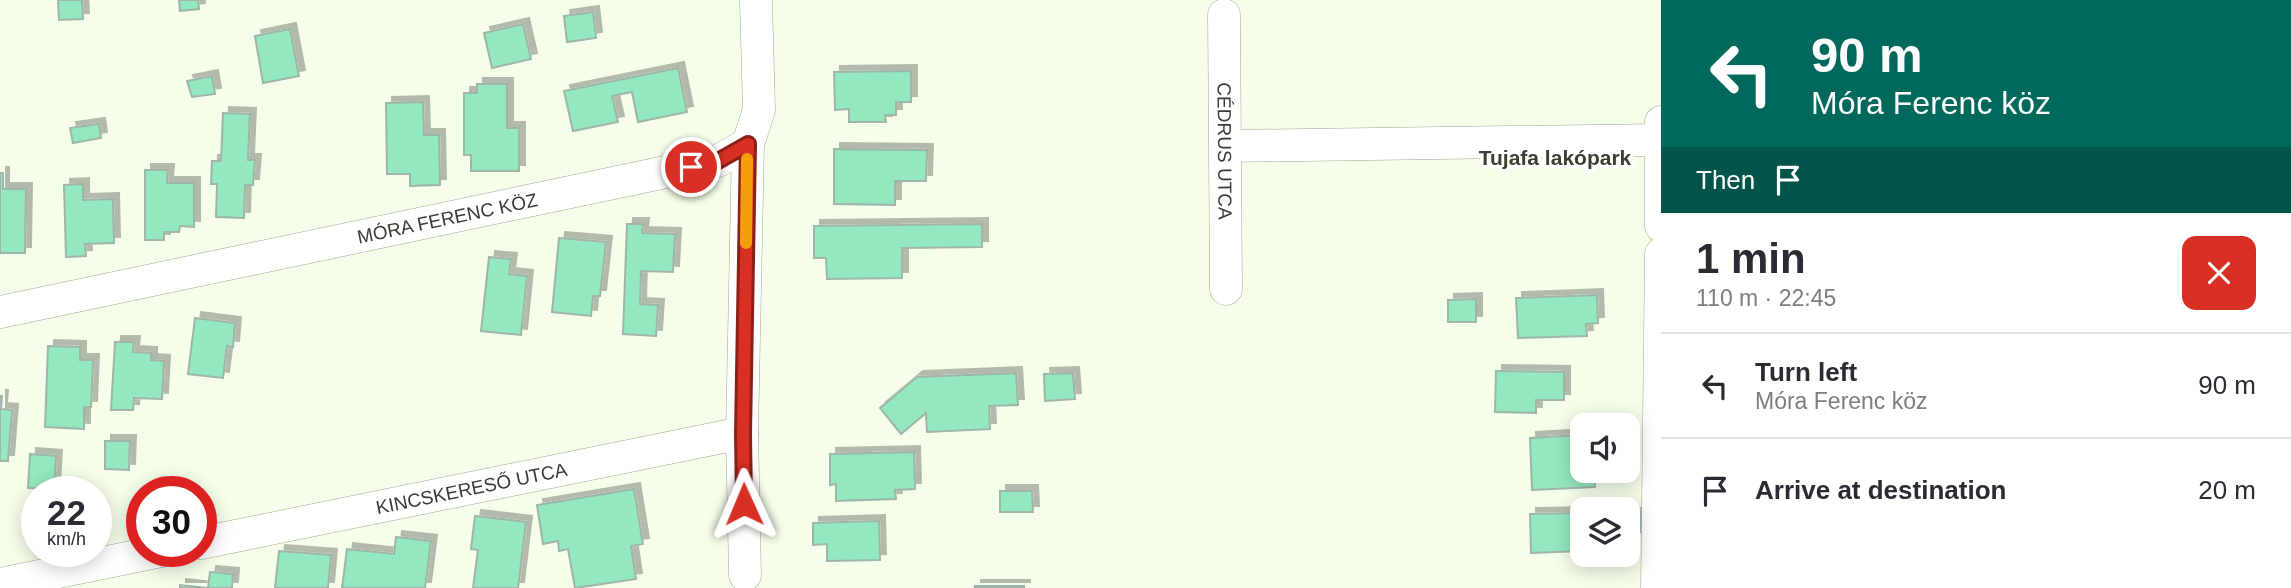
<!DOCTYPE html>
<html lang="en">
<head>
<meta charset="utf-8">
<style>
	body { margin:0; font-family:Helvetica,sans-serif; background:#f2f2f3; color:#2b2b33; height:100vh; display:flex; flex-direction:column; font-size:26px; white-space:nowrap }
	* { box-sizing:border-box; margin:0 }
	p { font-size:23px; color:#7c7c81 }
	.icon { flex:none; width:38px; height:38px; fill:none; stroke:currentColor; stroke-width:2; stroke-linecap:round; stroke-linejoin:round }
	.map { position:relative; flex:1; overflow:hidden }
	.panel { display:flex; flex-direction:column; background:#fff; width:630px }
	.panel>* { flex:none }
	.hud { background:#00695c; color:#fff; overflow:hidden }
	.controls { position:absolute; left:1570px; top:413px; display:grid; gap:14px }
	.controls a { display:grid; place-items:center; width:70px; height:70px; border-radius:14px; background:#fff; box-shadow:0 4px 18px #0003; font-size:35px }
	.speed { position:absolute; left:21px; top:476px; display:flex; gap:14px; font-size:35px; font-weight:700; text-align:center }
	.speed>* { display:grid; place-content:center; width:91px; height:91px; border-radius:50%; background:#fff; box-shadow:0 4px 18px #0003; line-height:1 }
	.speed small { font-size:18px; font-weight:400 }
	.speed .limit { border:10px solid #d22; background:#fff; color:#111 }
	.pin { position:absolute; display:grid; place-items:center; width:60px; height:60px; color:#fff; margin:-30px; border:4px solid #fff; border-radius:50%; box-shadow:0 2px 7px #0007 }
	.me { position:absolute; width:77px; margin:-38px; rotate:359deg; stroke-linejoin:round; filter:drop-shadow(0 0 5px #0008) }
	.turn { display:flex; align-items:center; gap:24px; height:147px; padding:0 35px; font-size:32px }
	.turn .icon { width:91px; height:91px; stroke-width:2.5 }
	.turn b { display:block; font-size:49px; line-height:60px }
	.then { display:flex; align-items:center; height:66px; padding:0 35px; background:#0003; gap:14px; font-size:26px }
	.round { display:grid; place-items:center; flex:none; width:74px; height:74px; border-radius:14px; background:#f2f2f3 }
	.head { display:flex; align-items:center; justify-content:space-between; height:119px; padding:0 35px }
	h1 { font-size:42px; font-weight:700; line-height:52px }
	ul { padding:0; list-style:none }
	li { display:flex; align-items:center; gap:21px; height:105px; padding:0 35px; border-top:2px solid #e1e1e2 }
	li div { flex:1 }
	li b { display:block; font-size:26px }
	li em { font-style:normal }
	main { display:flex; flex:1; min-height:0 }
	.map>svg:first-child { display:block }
	.building { fill:#93e8bf; stroke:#9fb5a9; stroke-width:2; filter:url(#shadow) }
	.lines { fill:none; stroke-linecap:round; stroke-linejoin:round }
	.minor-casing { stroke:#9da693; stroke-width:33 }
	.minor { stroke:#fff; stroke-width:32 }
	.route-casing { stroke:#8d1f18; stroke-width:18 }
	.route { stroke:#d93025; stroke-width:12 }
	.slow { stroke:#f59e0b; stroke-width:12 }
	.labels { text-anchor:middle; stroke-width:7; stroke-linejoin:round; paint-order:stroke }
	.street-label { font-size:19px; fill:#383c34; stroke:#fff }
	.neighbourhood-label { font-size:21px; font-weight:bold; fill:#394030; stroke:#fff }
</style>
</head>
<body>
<main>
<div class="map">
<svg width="1661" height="588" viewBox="0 0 1661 588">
	<defs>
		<filter id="shadow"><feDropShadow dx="6" dy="-6" stdDeviation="0" flood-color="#0004"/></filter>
	</defs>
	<rect width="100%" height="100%" fill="#f4fee9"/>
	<g class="building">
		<path d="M58,0H82L83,19L59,20Z"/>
		<path d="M179,0H198L199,9L180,11Z"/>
		<path d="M593,12L596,38L567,42L564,16Z"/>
		<path d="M523,24L531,59L492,68L484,33Z"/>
		<path d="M290,29L299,76L263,83L255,36Z"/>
		<path d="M678,68L687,112L638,122L632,92L612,96L618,122L573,131L564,91Z"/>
		<path d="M911,71V102H896V115H885L886,122H849V109L835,110L834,72Z"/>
		<path d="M212,76L215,94L192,97L187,81Z"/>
		<path d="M477,84H507V128H519V171H471V155H464V93H477Z"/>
		<path d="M423,102L424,135H439L440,185L410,186V174H387L386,103Z"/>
		<path d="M223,113L250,114L248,160H255L253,185H245L244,218L216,217L217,184H211L212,161H221Z"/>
		<path d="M99,124L101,138L73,143L70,128Z"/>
		<path d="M834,149L927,150L926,181H895V205L834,204Z"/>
		<path d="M145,170H168L167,183H194V227L180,226L179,232H164V240H145Z"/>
		<path d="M0,173H3V189H26L25,253H0Z"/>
		<path d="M83,184V200L113,199L114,243L85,244L86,256L66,257L64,185Z"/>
		<path d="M627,224H643L642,233L675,234L673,272L641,271L640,304L658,305L656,336L623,334Z"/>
		<path d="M982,224V247L902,248V278L827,279L826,258H814V226Z"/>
		<path d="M559,238L606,242L600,296H593L591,316L552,312Z"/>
		<path d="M489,257L511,259L509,274L527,276L521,335L481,331Z"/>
		<path d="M1597,295L1598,323L1586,324L1587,336L1518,338L1516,298Z"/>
		<path d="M1476,299V322H1448V300Z"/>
		<path d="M195,318L235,323L233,347L227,346L223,378L188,374Z"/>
		<path d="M115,342H134L133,352L151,353V360L164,361L162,399L134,398L133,410H111Z"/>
		<path d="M48,346L80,347V360H93L91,407H84V429L45,427Z"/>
		<path d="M1496,371L1564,372V400H1536V413L1495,412Z"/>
		<path d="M1016,373L1018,405L989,406L990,429L927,432L926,413L901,434L880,408L917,377Z"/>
		<path d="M1073,373L1075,399L1045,401L1044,374Z"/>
		<path d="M0,396H2L1,409L12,410L8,461H0Z"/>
		<path d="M1582,435V471H1594L1595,487L1532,490L1530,438Z"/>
		<path d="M105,441H130L129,470L105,469Z"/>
		<path d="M914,452L915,489L895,490L896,499L836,501V484L830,485V454Z"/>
		<path d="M30,454L56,456L54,489L28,488Z"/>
		<path d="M634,489L643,544L631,546L636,579L575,588L568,549L559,551L558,541L543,544L537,505Z"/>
		<path d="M1000,491H1032L1033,512H1000Z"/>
		<path d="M1582,513V551L1531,553L1530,514Z"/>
		<rect x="1628" y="514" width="13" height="18"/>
		<path d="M475,516L526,522L518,588H473L478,550L471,549Z"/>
		<path d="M879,521L880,560L827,561V544L813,545V523Z"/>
		<path d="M396,537L431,541L425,588H342L347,549L394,554Z"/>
		<path d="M279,551L331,555L328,588H275Z"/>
		<path d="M210,572L233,574L232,588H180V585L208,588Z"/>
		<rect x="975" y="586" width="49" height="2"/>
	</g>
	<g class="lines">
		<g class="minor-casing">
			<g id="minor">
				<path id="s1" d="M1224,15L1226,289"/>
				<path d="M1661,122V226"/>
				<path d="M1226,146L1660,140"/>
				<path id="s2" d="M0,312L718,161L748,144L759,110L756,0"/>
				<path id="s3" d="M201,543L742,433"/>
				<path d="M745,575L742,433L748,144"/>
				<path d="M0,584L161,551"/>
				<path d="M1657,588L1661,254"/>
			</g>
		</g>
		<use href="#minor" class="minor"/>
	</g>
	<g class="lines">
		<g class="route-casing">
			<path id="route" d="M691,167L718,161L748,144L743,433L744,504"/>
		</g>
		<use href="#route" class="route"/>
		<path class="slow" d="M746,243L747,159"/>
	</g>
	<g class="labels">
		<g class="street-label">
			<text dy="7" stroke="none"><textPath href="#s1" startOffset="136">CÉDRUS UTCA</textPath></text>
			<text dy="7" stroke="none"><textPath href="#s2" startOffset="457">MÓRA FERENC KÖZ</textPath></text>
			<text dy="7" stroke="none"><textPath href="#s3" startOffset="276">KINCSKERESŐ UTCA</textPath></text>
		</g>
		<g class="neighbourhood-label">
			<text x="1555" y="165">Tujafa lakópark</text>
		</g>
	</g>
</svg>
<div class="controls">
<a><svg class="icon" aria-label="sound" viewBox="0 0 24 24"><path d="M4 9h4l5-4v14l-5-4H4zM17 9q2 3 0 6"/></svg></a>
<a><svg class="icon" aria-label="layers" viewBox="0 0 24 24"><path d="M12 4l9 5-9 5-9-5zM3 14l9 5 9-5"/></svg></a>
</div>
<div class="speed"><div>22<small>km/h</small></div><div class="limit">30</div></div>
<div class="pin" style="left:691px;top:167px;background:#d93025"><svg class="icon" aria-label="arrive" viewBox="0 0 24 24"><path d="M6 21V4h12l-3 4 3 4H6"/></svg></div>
<svg class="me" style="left:744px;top:504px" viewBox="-20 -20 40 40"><path d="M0-17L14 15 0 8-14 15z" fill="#d93025" stroke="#fff" stroke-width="4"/></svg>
</div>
<section class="panel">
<div class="hud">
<div class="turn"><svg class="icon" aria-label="left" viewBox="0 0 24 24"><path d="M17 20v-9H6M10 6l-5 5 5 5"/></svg><div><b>90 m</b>Móra Ferenc köz</div></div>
<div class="then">Then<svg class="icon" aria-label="arrive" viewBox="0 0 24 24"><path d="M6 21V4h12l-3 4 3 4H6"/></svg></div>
</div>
<div class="head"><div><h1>1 min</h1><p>110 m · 22:45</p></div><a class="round" style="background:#d93025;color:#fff"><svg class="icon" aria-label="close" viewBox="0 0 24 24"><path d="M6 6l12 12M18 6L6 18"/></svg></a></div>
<ul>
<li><svg class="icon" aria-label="left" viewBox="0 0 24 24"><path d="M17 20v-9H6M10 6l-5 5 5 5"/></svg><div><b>Turn left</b><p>Móra Ferenc köz</p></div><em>90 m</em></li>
<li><svg class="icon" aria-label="arrive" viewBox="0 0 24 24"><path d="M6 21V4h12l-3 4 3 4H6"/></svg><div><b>Arrive at destination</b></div><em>20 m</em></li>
</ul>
</section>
</main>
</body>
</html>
